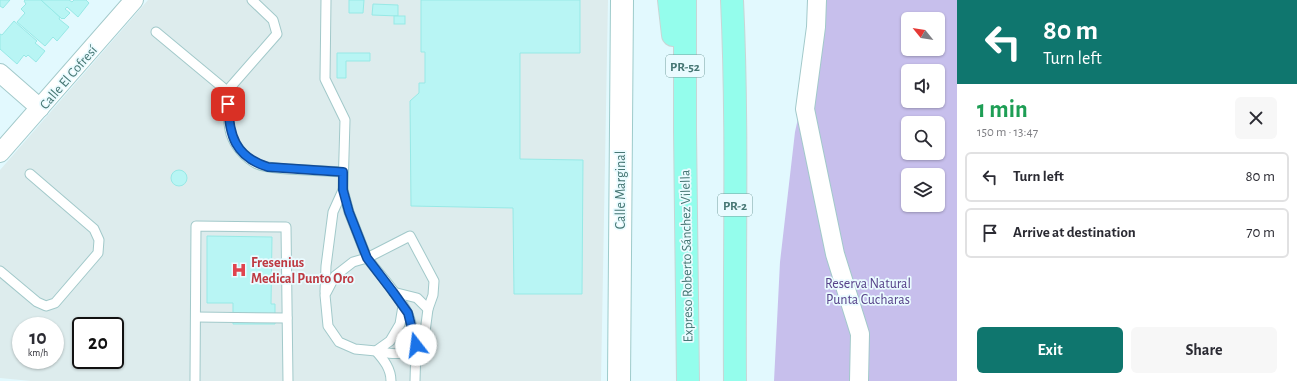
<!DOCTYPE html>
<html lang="en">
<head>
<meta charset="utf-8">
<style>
	body { margin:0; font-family:"Alegreya Sans",sans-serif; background:#f7f7f7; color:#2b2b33; height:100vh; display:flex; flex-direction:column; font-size:15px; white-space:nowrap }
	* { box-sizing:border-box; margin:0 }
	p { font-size:13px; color:#7c7c81 }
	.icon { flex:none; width:22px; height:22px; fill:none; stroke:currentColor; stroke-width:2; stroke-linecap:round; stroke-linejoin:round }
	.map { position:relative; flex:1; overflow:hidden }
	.panel { display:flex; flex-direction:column; background:#fff; width:340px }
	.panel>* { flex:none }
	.banner { background:#0f766e; color:#fff; overflow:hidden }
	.needle { width:26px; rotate:300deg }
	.controls { position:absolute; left:901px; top:12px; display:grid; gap:8px }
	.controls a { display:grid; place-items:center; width:44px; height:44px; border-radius:6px; background:#fff; box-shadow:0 1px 3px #0004; font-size:20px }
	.speed { position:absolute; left:12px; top:317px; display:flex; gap:8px; font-size:20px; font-weight:700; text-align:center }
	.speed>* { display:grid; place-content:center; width:52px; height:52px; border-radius:50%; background:#fff; box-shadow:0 1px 3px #0004; line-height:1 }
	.speed small { font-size:10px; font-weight:400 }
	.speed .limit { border:2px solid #111; border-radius:6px; background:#fff; color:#111 }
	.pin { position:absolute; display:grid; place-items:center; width:34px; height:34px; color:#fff; margin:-17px; border-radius:8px; box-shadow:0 2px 6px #0006 }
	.me { position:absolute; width:44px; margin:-22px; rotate:345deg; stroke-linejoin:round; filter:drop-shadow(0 0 3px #0008) }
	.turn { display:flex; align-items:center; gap:14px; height:84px; padding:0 20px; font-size:18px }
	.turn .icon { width:52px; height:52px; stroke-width:2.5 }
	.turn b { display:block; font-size:28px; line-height:34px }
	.round { display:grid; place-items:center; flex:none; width:42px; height:42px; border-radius:6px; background:#f7f7f7 }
	.headline { display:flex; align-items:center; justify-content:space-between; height:68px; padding:0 20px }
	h1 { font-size:24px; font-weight:700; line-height:30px; color:#1e9e55 }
	.primary-button { display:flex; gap:8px; margin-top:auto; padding:8px 20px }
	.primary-button a { flex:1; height:46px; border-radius:6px; background:#0f766e; color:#fff; font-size:16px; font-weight:700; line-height:46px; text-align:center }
	.primary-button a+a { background:#f7f7f7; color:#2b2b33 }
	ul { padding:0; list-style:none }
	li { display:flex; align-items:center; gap:12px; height:50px; margin:0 8px 6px; padding:0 12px; border:2px solid #e1e1e2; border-radius:6px }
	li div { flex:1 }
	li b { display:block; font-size:15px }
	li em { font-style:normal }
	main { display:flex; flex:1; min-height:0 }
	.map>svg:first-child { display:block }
	.industrial { fill:#ddeced; fill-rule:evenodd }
	.green { fill:#c7bfec; fill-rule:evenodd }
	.building { fill:#b8f5f4; stroke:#97e9e6 }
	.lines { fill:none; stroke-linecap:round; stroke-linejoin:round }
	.lane-casing { stroke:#a2c9ca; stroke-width:11 }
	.street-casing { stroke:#a2c9ca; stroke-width:20 }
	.secondary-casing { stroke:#9dcbcb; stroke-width:24 }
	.highway-casing { stroke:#c8d6d5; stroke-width:24 }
	.lane { stroke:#fff; stroke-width:9 }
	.street { stroke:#fff; stroke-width:18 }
	.secondary { stroke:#fff; stroke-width:22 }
	.highway { stroke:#94fdec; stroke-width:22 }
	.route-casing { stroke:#114b97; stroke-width:10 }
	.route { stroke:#1a73e8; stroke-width:7 }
	.labels { text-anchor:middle; stroke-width:3.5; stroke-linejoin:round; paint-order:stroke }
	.shield { fill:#eafbff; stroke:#779f9e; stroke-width:1 }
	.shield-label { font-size:13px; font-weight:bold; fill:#467774 }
	.street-label { font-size:14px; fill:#467774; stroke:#eafbff }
	.health-label { font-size:14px; font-weight:bold; fill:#be3a42; stroke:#eafbff; text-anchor:start }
	.park-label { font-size:14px; fill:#57428a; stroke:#eafbff }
</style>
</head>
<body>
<main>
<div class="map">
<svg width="957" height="381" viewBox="0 0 957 381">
	<rect width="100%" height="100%" fill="#e2f9fe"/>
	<path class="industrial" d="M148,0H608L601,381H31L0,378V170ZM21,326H55V360H21ZM81,326H115V360H81Z"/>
	<path class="green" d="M824,0H957V381H774L780,262L795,132ZM908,19H938V49H908ZM908,71H938V101H908ZM908,123H938V153H908ZM908,175H938V205H908Z"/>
	<g class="building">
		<path d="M0,0H10L3,8L0,6Z"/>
		<path d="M25,0H41L60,17L59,19L69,27L57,41L53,37L45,46L17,22L25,13L21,9L26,4L24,1Z"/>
		<path d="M41,0H69L72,2L74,0H86L89,3L78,17L67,7L65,9L70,13L64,19L63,18L62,19Z"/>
		<path d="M349,0H364L363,13H349Z"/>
		<path d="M421,0H580V53H520V159L583,160L582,294H514L513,208L411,206L410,101L419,93V83H425V52H421Z"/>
		<path d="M373,4L398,5V16L372,15Z"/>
		<rect x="394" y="16" width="11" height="8"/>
		<path d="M14,21L37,41L35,43L45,51L36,62L28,55L26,57L24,55L17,64L0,49V34L2,35Z"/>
		<path d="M337,53H370V61H346V78H337Z"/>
		<circle cx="179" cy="178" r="8"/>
		<path d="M207,236L272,237L271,304H275V324H233V303H207Z"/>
	</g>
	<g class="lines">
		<g class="lane-casing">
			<g id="lane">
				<path d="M326,0L325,79L345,120L343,190L349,212L367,258L410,236L434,281L433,295L428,309L425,332L416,345L415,381"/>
				<path d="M156,32L227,91C228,105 227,120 231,134C235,146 245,158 257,164C266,168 277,168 287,169C306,170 325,171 343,172"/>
				<path d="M227,91L277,34L273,20L252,0"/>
				<path d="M0,271L37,302L46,306L55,303L98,253L99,240L94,229L30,174"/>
				<path d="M325,292L326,266L333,212L343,190"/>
				<path d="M393,292L417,298L428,309"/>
				<path d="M196,317L287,318"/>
				<path d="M376,351C393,354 401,357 416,345C413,335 412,321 407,312C397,292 380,275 367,258L353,262L335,276L325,295L328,326L339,342L355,349L376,351L390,341L400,324L403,306"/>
				<path d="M376,351C384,360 391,369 391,381"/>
				<path d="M195,381L196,226L286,227L288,381"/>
			</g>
		</g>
		<g class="street-casing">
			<g id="street">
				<path d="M817,0L816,27L805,109L835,254L860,334L859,381"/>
				<path d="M0,73L40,108"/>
				<path d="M0,153L134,0"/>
			</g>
		</g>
		<g class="secondary-casing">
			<path id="secondary" d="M619,381L622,0"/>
		</g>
		<g class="highway-casing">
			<g id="highway">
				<path d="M669,0L673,35"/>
				<path d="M685,0V131L688,381"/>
				<path d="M732,0C738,127 734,254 735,381"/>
			</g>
		</g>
		<use href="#lane" class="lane"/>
		<use href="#street" class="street"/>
		<use href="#secondary" class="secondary"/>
		<use href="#highway" class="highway"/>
	</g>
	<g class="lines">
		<g class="route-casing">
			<path id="route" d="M228,104C229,135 235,157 268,167L343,172V190L349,212L367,258L393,292L408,313L416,345"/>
		</g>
		<use href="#route" class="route"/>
	</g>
	<defs>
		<g id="hospital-bare" transform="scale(1.2)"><path d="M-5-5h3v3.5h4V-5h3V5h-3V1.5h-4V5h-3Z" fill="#e0444e" stroke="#eafbff" stroke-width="2.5" paint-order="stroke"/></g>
	</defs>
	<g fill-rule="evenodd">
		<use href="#hospital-bare" x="239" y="270"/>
	</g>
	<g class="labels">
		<g class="shield">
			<rect x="666" y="55" width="38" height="22" rx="3"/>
			<rect x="718" y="194" width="34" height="22" rx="3"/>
		</g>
		<g class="shield-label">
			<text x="685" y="71">PR-52</text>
			<text x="735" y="210">PR-2</text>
		</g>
		<g class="street-label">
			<text transform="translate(68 77) rotate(-49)" y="5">Calle El Cofresí</text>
			<text transform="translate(620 190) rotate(-90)" y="5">Calle Marginal</text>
			<text transform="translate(686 256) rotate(-91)" y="5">Expreso Roberto Sánchez Vilella</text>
		</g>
		<g class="health-label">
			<text x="251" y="267">Fresenius<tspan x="251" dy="16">Medical Punto Oro</tspan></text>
		</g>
		<g class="park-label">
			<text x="868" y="288">Reserva Natural<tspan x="868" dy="16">Punta Cucharas</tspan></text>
		</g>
	</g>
</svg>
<div class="controls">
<a><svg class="needle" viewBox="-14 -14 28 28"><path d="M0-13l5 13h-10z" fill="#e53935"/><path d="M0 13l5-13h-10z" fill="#7c7c81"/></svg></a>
<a><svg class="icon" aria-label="sound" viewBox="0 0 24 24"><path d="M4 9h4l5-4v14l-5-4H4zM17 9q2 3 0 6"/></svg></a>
<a><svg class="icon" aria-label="search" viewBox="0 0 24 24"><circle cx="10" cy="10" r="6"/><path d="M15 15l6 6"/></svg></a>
<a><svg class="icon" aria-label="layers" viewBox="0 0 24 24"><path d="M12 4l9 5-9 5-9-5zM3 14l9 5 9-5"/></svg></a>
</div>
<div class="speed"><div>10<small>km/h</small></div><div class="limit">20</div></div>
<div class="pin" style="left:228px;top:104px;background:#d93025"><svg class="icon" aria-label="arrive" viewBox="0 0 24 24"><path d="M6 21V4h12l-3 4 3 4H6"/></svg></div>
<svg class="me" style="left:416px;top:345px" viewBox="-20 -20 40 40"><circle r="19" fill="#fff"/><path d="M0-13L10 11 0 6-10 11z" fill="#1a73e8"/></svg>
</div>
<section class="panel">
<div class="banner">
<div class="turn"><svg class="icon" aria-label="left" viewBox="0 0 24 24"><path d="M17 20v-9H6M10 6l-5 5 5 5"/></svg><div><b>80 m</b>Turn left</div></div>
</div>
<div class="headline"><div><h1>1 min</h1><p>150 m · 13:47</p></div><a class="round"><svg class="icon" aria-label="close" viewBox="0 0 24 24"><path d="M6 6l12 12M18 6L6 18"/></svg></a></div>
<ul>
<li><svg class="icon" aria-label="left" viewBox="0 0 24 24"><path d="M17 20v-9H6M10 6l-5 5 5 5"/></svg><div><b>Turn left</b></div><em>80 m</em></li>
<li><svg class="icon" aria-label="arrive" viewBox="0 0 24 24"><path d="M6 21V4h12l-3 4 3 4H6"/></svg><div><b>Arrive at destination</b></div><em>70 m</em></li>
</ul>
<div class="primary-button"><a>Exit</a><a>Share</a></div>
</section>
</main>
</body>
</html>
